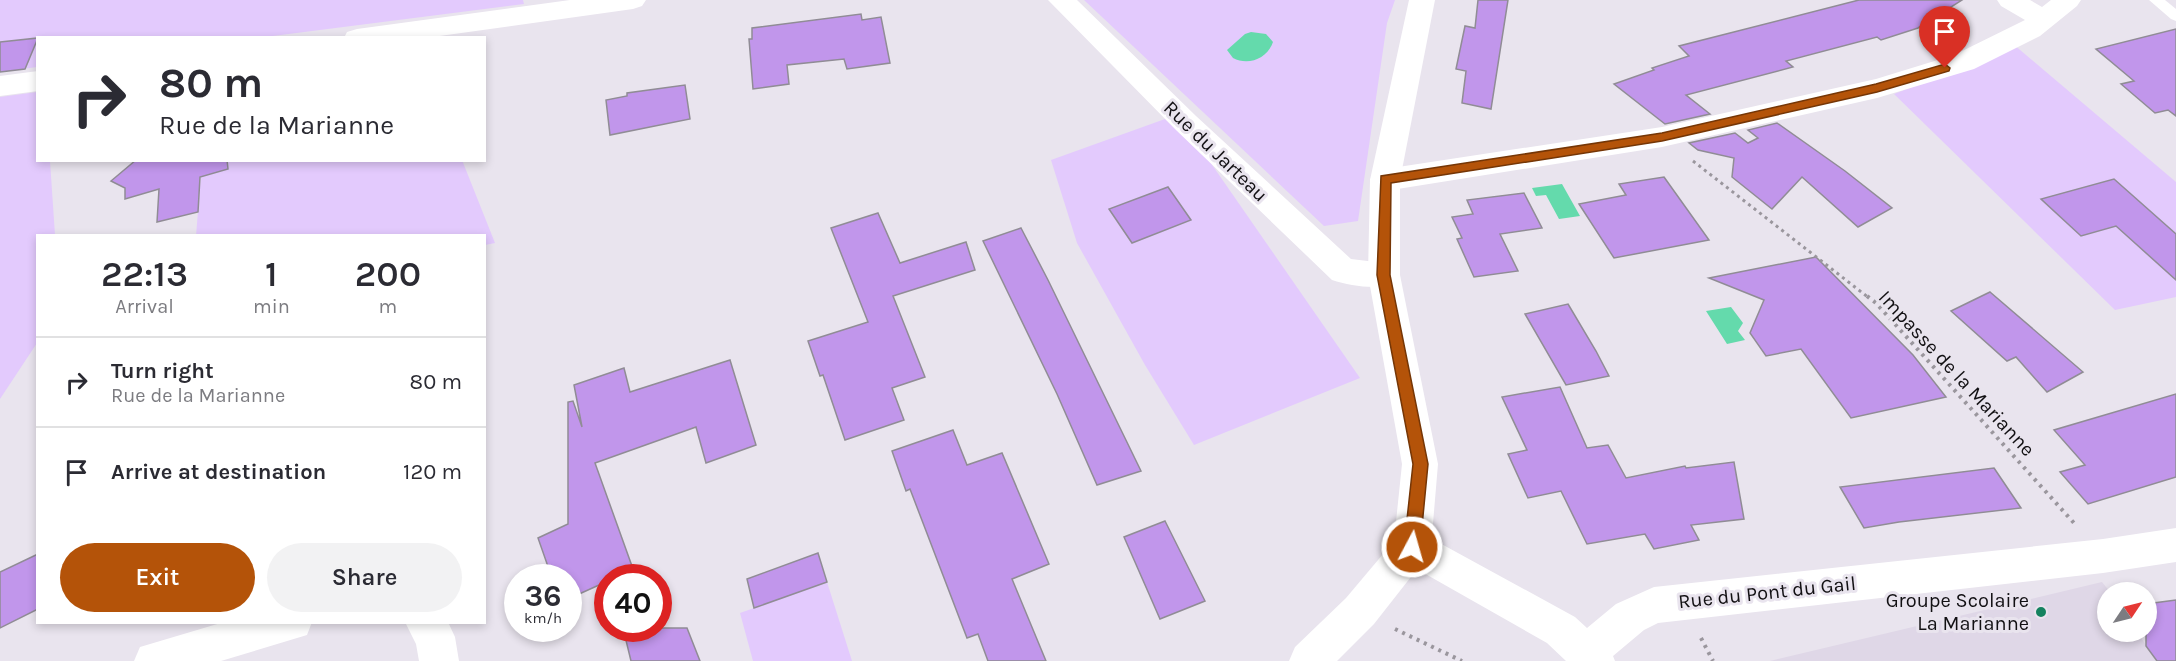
<!DOCTYPE html>
<html lang="en">
<head>
<meta charset="utf-8">
<style>
	body { margin:0; font-family:Karla,sans-serif; background:#f2f2f3; color:#2b2b33; height:100vh; display:flex; flex-direction:column; font-size:22px; white-space:nowrap }
	* { box-sizing:border-box; margin:0 }
	p { font-size:20px; color:#7c7c81 }
	.icon { flex:none; width:33px; height:33px; fill:none; stroke:currentColor; stroke-width:2; stroke-linecap:round; stroke-linejoin:round }
	.map { position:relative; flex:1; overflow:hidden }
	.drawer { position:absolute; left:36px; top:234px; width:450px; height:390px; display:flex; flex-direction:column; background:#fff; border-radius:0px; box-shadow:0 3px 9px #0003 }
	.drawer>* { flex:none }
	.top-card { position:absolute; left:36px; top:36px; width:450px; height:126px; border-radius:0px; box-shadow:0 3px 9px #0003; background:#fff; color:#2b2b33; overflow:hidden }
	.needle { width:39px; rotate:55deg }
	.buttons { position:absolute; left:2097px; top:582px; display:grid; gap:12px }
	.buttons a { display:grid; place-items:center; width:60px; height:60px; border-radius:50%; background:#fff; box-shadow:0 3px 9px #0003; font-size:30px }
	.speed { position:absolute; left:504px; top:564px; display:flex; gap:12px; font-size:30px; font-weight:700; text-align:center }
	.speed>* { display:grid; place-content:center; width:78px; height:78px; border-radius:50%; background:#fff; box-shadow:0 3px 9px #0003; line-height:1 }
	.speed small { font-size:15px; font-weight:400 }
	.speed .limit { border:9px solid #d22; background:#fff; color:#111 }
	.pin { position:absolute; display:grid; place-items:center; width:51px; height:51px; color:#fff; margin:-62px -26px; border-radius:50% 50% 50% 0; rotate:-45deg; box-shadow:0 0 6px #0007 }
	.pin .icon { rotate:45deg }
	.me { position:absolute; width:66px; margin:-33px; rotate:6deg; stroke-linejoin:round; filter:drop-shadow(0 0 4px #0008) }
	.turn { display:flex; align-items:center; gap:21px; height:126px; padding:0 24px; font-size:27px }
	.turn .icon { width:78px; height:78px; stroke-width:2.5 }
	.turn b { display:block; font-size:42px; line-height:51px }
	.eta { display:flex; justify-content:space-evenly; align-items:center; height:102px; text-align:center }
	.eta b { font-size:36px; font-weight:600; line-height:42px }
	.action { display:flex; gap:12px; margin-top:auto; padding:12px 24px }
	.action a { flex:1; height:69px; border-radius:36px; background:#b45309; color:#fff; font-size:24px; font-weight:600; line-height:69px; text-align:center }
	.action a+a { background:#f2f2f3; color:#2b2b33 }
	ul { padding:0; list-style:none }
	li { display:flex; align-items:center; gap:18px; height:90px; padding:0 24px; border-top:2px solid #e1e1e2 }
	li div { flex:1 }
	li b { display:block; font-size:22px }
	li em { font-style:normal }
	.map>svg:first-child { display:block }
	.built { fill:#dfd7e7 }
	.green { fill:#e3cafd }
	.water { fill:#64daac }
	.building { fill:#c196eb; stroke:#908c95; stroke-width:1.5 }
	.lines { fill:none; stroke-linecap:round; stroke-linejoin:round }
	.path-far1 { stroke:#9a969d; stroke-width:3; stroke-dasharray:3 4; stroke-linecap:butt }
	.path { stroke:#9a969d; stroke-width:4; stroke-dasharray:3 5; stroke-linecap:butt }
	.service { fill:#fff; fill-rule:evenodd }
	.minor { fill:#fff; fill-rule:evenodd }
	.tertiary { fill:#fff; fill-rule:evenodd }
	.route { fill:#b45309; stroke:#753606; stroke-width:1.5 }
	.poi-dot { fill:#15825f; stroke:#e9e4ee; stroke-width:2 }
	.labels { text-anchor:middle; stroke-width:6; stroke-linejoin:round; paint-order:stroke }
	.street-label { font-size:20px; fill:#121013; stroke:#e9e4ee }
	.poi-label { font-size:20px; fill:#121013; stroke:#e9e4ee; text-anchor:end }
</style>
</head>
<body>
<div class="map">
<svg width="2176" height="661" viewBox="0 0 2176 661">
	<rect width="100%" height="100%" fill="#e9e4ee"/>
	<path class="built" d="M2102,582L2110,592H2108V632H2137L2157,661H1770Z"/>
	<g class="green">
		<path d="M0,0H523L524,4L265,37L38,38L37,67L0,72Z"/>
		<path d="M1084,0H1395L1387,23L1358,221L1324,226Z"/>
		<path d="M2013,44L2176,182V297L2115,310L1894,94L1959,69Z"/>
		<path d="M37,92L38,160L50,161L55,235L38,236L37,343L0,399V97Z"/>
		<path d="M1165,119L1208,159L1360,378L1194,445L1145,365L1077,243L1051,160Z"/>
		<path d="M462,160L495,243L485,245L484,236H196L202,161Z"/>
		<path d="M827,582L852,661H753L740,613Z"/>
	</g>
	<g class="water">
		<path d="M1251,32L1266,34L1273,42C1267,59 1248,66 1233,58L1227,50L1245,34Z"/>
		<path d="M1562,184L1580,216L1559,219L1546,195L1536,196L1532,188Z"/>
		<path d="M1731,307L1743,323L1738,331L1745,340L1727,344L1706,311Z"/>
	</g>
	<g class="building">
		<path d="M1478,0H1508L1491,109L1462,103L1466,71L1456,69L1465,26L1475,28Z"/>
		<path d="M1859,0H1962L1918,28L1881,40L1877,37L1786,61L1793,67L1686,95L1710,114L1665,124L1614,84L1654,70L1652,68L1689,56L1679,46Z"/>
		<path d="M861,14L862,20L881,17L890,63L847,69L844,59L787,65L789,84L753,89L749,39H752V28Z"/>
		<path d="M2176,29V116L2168,110L2155,113L2121,84L2134,81L2096,49Z"/>
		<path d="M38,38L25,69L0,72V42Z"/>
		<path d="M685,85L690,119L610,135L606,100L627,96V93Z"/>
		<path d="M1777,123L1845,171L1892,208L1858,227L1802,177L1772,209L1732,177L1734,158L1698,150L1689,143L1735,133L1748,143L1758,138L1748,130Z"/>
		<path d="M136,160H227L228,169L200,177L198,212L157,222L159,189L125,199V188L111,181Z"/>
		<path d="M1664,177L1709,240L1614,258L1579,204L1626,195L1619,184Z"/>
		<path d="M2114,179L2176,234V280L2116,226L2081,236L2041,199Z"/>
		<path d="M1168,187L1191,220L1132,243L1109,209Z"/>
		<path d="M1524,193L1542,228L1500,234L1518,271L1474,277L1457,239L1462,238L1452,217L1473,214L1467,200Z"/>
		<path d="M878,213L900,263L966,242L975,270L893,296L925,377L892,388L904,420L845,440L823,375L820,376L808,341L868,322L831,228Z"/>
		<path d="M1021,228L1048,280L1141,471L1097,485L1057,394L983,241Z"/>
		<path d="M1816,257L1913,355L1946,397L1851,418L1801,349L1766,356L1750,333L1764,300L1709,278Z"/>
		<path d="M1990,292L2083,372L2047,392L2016,357L2007,361L1951,311Z"/>
		<path d="M1568,304L1596,351L1609,376L1566,385L1525,314Z"/>
		<path d="M730,360L756,445L706,463L696,427L595,463L633,569L615,578H608V581L568,599V578H552L538,538L568,524V402L573,401L582,427L574,385L624,368L630,392Z"/>
		<path d="M1560,387L1587,448L1608,445L1626,478L1685,466L1686,468L1734,462L1744,519L1691,525L1699,540L1654,549L1645,534L1587,544L1561,491L1528,498L1508,454L1527,450L1502,397Z"/>
		<path d="M2176,394V477L2088,504L2060,472L2085,465L2054,430Z"/>
		<path d="M953,430L967,465L1002,453L1049,564L1012,579L1046,661H988L978,634L967,638L910,489L906,491L892,451Z"/>
		<path d="M1994,468L2021,508L1899,522L1864,528L1840,487Z"/>
		<path d="M1165,521L1205,601L1160,619L1124,537Z"/>
		<path d="M818,553L827,582L754,608L747,579Z"/>
		<path d="M38,554V609L0,628V572Z"/>
		<path d="M2176,600V661H2157L2146,646V604Z"/>
		<path d="M623,628H687L700,661H631Z"/>
	</g>
	<g class="lines">
		<path class="path-far1" d="M1693,161L1869,298"/>
		<g class="path">
			<path d="M1867,296L1876,303L2074,523"/>
			<path d="M1395,629L1462,661"/>
			<path d="M1701,638L1713,661"/>
		</g>
		<path class="service" d="M2149,0H2165L2176,9V21L2171,19Z"/>
		<g class="minor">
			<path d="M570,0H646L642,6L633,9L425,38H344L347,32L357,29Z"/>
			<path d="M1048,0H1077L1196,116L1351,259L1384,263L1395,266L1400,275L1395,284C1376,290 1351,286 1332,280L1176,130Z"/>
			<path d="M1997,0H2030L2042,7L2051,0H2081L2077,6L2040,36L1974,69L1877,98L1662,147L1385,191L1374,188L1370,180L1374,172L1385,169L1662,127L1876,79L1954,55L2025,20L2001,6Z"/>
			<path d="M38,71V91L0,96V76Z"/>
			<path d="M2176,528V562L2103,573L1658,623L1644,630L1613,656L1615,661H1566L1547,643L1399,559L1393,547L1399,535L1412,530L1425,535L1575,617L1587,628L1616,604L1654,587L2103,539Z"/>
			<path d="M224,622H312L307,635L221,661H134L140,647Z"/>
			<path d="M405,622H448L455,637L459,661H419L416,644Z"/>
		</g>
		<path class="tertiary" d="M1409,0H1435L1400,180V275L1438,464L1431,547L1425,559L1374,624L1337,661H1289L1295,647L1346,598L1394,541L1402,464L1368,275L1370,180Z"/>
	</g>
	<path class="route" d="M1945,64L1950,68L1949,71L1877,92L1662,141L1391,183L1390,275L1428,464L1420,547L1417,552L1412,554L1406,552L1404,547L1413,464L1377,275L1381,176L1662,133L1876,84Z"/>
	<circle class="poi-dot" cx="2041" cy="612" r="6"/>
	<g class="labels">
		<g class="street-label">
			<text transform="translate(1216 151) rotate(44)" y="7">Rue du Jarteau</text>
			<text transform="translate(1957 373) rotate(47)" y="7">Impasse de la Marianne</text>
			<text transform="translate(1767 592) rotate(-6)" y="7">Rue du Pont du Gail</text>
		</g>
		<g class="poi-label">
			<text x="2029" y="607">Groupe Scolaire<tspan x="2029" dy="23">La Marianne</tspan></text>
		</g>
	</g>
</svg>
<div class="buttons">
<a><svg class="needle" viewBox="-14 -14 28 28"><path d="M0-13l5 13h-10z" fill="#e53935"/><path d="M0 13l5-13h-10z" fill="#7c7c81"/></svg></a>
</div>
<div class="speed"><div>36<small>km/h</small></div><div class="limit">40</div></div>
<div class="pin" style="left:1945px;top:68px;background:#d93025"><svg class="icon" aria-label="arrive" viewBox="0 0 24 24"><path d="M6 21V4h12l-3 4 3 4H6"/></svg></div>
<svg class="me" style="left:1412px;top:547px" viewBox="-20 -20 40 40"><circle r="17" fill="#b45309" stroke="#fff" stroke-width="3"/><path d="M0-11L8 9 0 5-8 9z" fill="#fff"/></svg>
<div class="top-card">
<div class="turn"><svg class="icon" aria-label="right" viewBox="0 0 24 24"><path d="M7 20v-9h11M14 6l5 5-5 5"/></svg><div><b>80 m</b>Rue de la Marianne</div></div>
</div>
<section class="drawer">
<div class="eta">
<div><b>22:13</b><p>Arrival</p></div>
<div><b>1</b><p>min</p></div>
<div><b>200</b><p>m</p></div>
</div>
<ul>
<li><svg class="icon" aria-label="right" viewBox="0 0 24 24"><path d="M7 20v-9h11M14 6l5 5-5 5"/></svg><div><b>Turn right</b><p>Rue de la Marianne</p></div><em>80 m</em></li>
<li><svg class="icon" aria-label="arrive" viewBox="0 0 24 24"><path d="M6 21V4h12l-3 4 3 4H6"/></svg><div><b>Arrive at destination</b></div><em>120 m</em></li>
</ul>
<div class="action"><a>Exit</a><a>Share</a></div>
</section>
</div>
</body>
</html>
